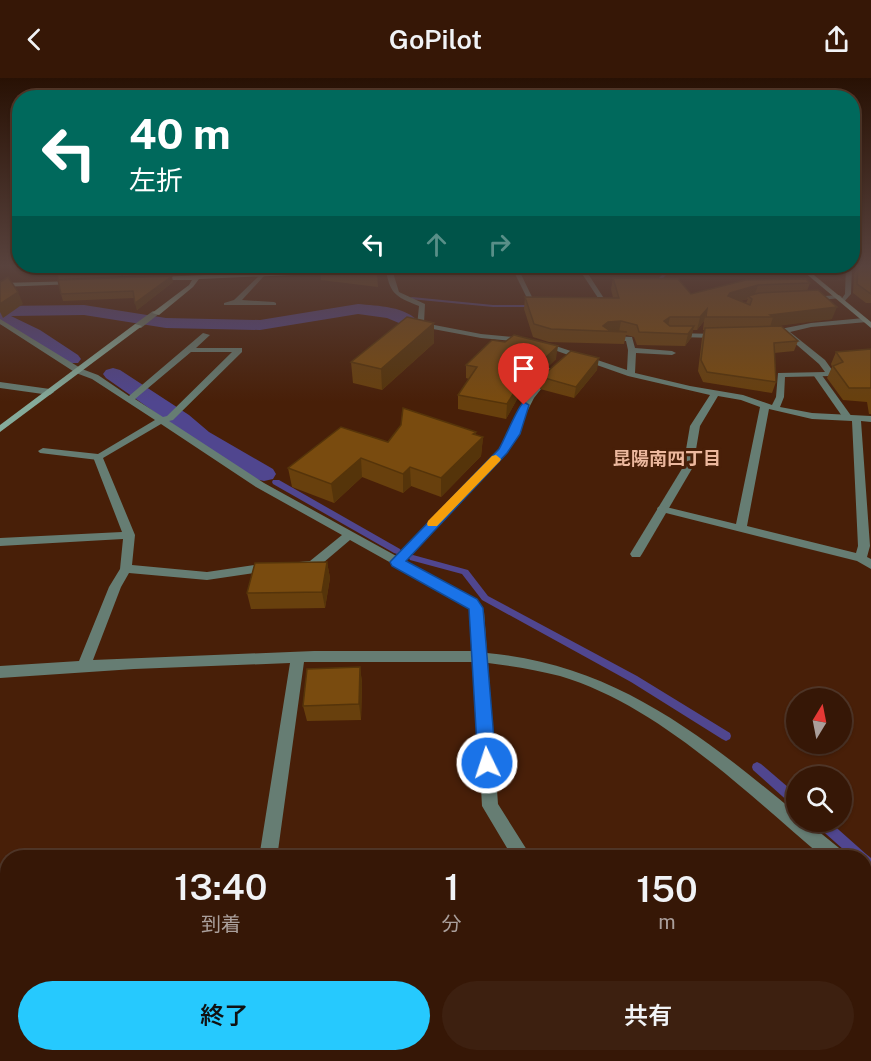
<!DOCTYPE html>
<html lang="ja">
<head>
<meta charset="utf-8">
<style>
	body { margin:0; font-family:"Public Sans","Noto Sans JP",sans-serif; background:#3d2010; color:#f1f3f6; height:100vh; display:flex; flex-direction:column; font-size:22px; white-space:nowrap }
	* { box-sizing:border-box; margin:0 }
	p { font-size:20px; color:#aa9f9b }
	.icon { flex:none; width:33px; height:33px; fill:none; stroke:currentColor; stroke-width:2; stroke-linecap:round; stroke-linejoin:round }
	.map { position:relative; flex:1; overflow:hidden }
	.drawer { position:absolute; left:0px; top:772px; width:872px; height:212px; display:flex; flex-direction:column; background:#361706; border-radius:24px 24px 0 0; box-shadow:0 2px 4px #0004,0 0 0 2px #503628 }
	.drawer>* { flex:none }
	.banner { position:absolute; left:12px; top:12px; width:848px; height:183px; border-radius:24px; box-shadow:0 2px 4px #0004,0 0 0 2px #503628; background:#00695c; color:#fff; overflow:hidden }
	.needle { width:39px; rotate:10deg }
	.controls { position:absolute; left:786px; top:610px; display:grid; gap:12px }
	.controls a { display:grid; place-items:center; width:66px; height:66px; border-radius:50%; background:#361706; box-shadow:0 2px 4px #0004,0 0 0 2px #503628; font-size:30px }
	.pin { position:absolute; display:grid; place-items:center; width:51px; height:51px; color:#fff; margin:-62px -26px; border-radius:50% 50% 50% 0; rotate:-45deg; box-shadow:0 0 6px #0007 }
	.pin .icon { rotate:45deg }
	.me { position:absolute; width:66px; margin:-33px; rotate:356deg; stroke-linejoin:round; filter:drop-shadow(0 0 4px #0008) }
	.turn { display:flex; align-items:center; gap:21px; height:126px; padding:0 18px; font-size:27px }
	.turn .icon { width:78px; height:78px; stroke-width:2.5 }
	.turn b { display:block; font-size:42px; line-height:51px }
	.lanes { display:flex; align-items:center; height:57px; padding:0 18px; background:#0003; justify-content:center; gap:30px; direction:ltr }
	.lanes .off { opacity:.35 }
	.eta { display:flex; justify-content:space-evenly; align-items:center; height:102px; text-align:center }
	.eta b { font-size:36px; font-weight:600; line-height:42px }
	.cta { display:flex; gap:12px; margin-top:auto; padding:12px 18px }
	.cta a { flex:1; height:69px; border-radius:36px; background:#26c9fe; color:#111; font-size:24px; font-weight:600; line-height:69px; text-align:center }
	.cta a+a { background:#3d2010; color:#f1f3f6 }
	header { display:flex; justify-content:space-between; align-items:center; height:78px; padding:0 18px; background:#361706; font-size:27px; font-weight:600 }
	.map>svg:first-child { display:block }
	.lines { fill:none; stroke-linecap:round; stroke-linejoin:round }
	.stream { fill:#50468f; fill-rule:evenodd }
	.canal { fill:#50468f; fill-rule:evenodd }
	.lane { fill:#667d73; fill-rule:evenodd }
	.street { fill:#667d73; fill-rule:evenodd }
	.secondary { fill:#85ab9b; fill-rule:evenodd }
	.wall { fill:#68400d; fill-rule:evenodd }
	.shaded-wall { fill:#55340a }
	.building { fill:#794b0f; stroke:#55340a; stroke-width:1.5 }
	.route { fill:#1a73e8; stroke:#114b97; stroke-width:1.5 }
	.slow { fill:#f59e0b }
	.labels { text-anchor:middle; stroke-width:6; stroke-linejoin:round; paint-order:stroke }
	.neighbourhood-label { font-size:18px; font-weight:bold; fill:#ecb89e; stroke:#481f08 }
</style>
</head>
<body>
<header><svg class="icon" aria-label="back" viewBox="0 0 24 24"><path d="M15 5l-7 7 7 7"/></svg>GoPilot<svg class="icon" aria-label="share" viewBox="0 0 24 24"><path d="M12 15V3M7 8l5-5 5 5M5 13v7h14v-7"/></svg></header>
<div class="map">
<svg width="871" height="983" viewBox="0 0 871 983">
	<rect width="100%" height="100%" fill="#481f08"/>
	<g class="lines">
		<g class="stream">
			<path d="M657,188H661L667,192V196L663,200L662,210L660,211L658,210L659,200L663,196V193L657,190Z"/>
			<path d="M412,219L493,227H534L536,228L534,229H493L410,221V220Z"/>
			<path d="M273,402H279L400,471L401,473L397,476L394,475L273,406L272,404Z"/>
			<path d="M413,477L468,492L488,518L637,598L730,655L731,658L730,661L726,663L722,661L631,604L482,522L462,496L410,482L409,480L410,478Z"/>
			<path d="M757,684L761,686L796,716V728L792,727L753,692L752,689L753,686Z"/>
			<path d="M815,744H830L866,776L871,780V794L864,790V780H853L817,748Z"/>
		</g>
		<g class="canal">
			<path d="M358,226C378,228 406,228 420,245L417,249L411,250L387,240L358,236L260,252L166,250L84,237L11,238L40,252L78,277L81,281L78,285H64L28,260L0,246V228L84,227L166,240L260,242Z"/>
			<path d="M113,290L120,292L189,337L209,354L273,391L276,396L273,401L264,403L255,401L193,364L173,347L106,300L103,296L106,292Z"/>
		</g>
		<g class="lane">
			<path d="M839,217L842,219L841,220L810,223L807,221L810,219Z"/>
			<path d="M549,290L556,292L534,320L506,375L401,487H393L391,484L393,481L499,372L525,320Z"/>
			<path d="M815,296H821L852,339L850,341H844L814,298Z"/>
			<path d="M43,370L98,376L103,379L98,382L40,375L38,373Z"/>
			<path d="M688,386L693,389L642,476L640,479H632L630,476L683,389Z"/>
		</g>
		<g class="street">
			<path d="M385,188H391L399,214L425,226L424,245L481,256L524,260L528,262L524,264L481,260L417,248L419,228C394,218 390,216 385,188Z"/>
			<path d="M511,188H517L532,219L545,220V222H528Z"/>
			<path d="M577,188H583L607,225L606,226H602Z"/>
			<path d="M846,188H852L851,216L843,225L840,223L845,216Z"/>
			<path d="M262,195L264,196V198L242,222L274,224L276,225V227H224V225L234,222Z"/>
			<path d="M153,233L160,235L141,250H135V246Z"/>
			<path d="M864,240L868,242L867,244L811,249L790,254L825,282L835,296L831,298L785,299L784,319L780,329L812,335L871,338V344L861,343L870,468L867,479L871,481V491L857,483L658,433L657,431L658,429L662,428L736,446L760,329L741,322L718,318L700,348L693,389L688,392L684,391L683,389L690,348L710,317L628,298L540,267L547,265L627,292L628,272L626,263L611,262L607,260L611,258L632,259L635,270L672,273L676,275L672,277L636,275L635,295L690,308L743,317L772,327L776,319L778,295L825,294L819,286L783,255L770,257V253L811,245ZM769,331L812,341L852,343L858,468L856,475L747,448Z"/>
			<path d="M0,241L82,291L98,297L129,318L203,255L210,257L196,270H242V274L173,342L169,343L264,405L476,522L484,534L487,575C614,586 702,657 796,735V744H807L844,774L847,780H824C747,715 658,627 560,598C536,592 512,588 488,585L498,726L532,780H513L482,728L474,584H304L277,780H259L290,585L134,591L0,600V588L79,583L109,509L120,491L123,461L0,468V460L122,454L93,379L155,342L92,301L76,295L0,246ZM191,274H232L167,338L163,339L135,321ZM161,346L256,409L342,457L310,483L299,484L297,487L299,490H317L350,462L468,528L472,535L474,573H314L93,582L121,509L129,495L207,502L268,493L274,489L268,485L207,494L132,487L135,457L103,380Z"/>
			<path d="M674,255L717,256L721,258L717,260L677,259H674Z"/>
			<path d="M0,304L50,311L54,314L50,317L0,310Z"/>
			<path d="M864,792L871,795V816L864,813Z"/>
			<path d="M8,819V837L0,838V820Z"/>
			<path d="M313,976H334L336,983H314Z"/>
			<path d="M637,976H659L662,983H639Z"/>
		</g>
		<g class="secondary">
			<path d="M452,188H490L487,190L363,195L360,193L363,191Z"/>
			<path d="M797,188H803L871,244V250Z"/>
			<path d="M336,192L338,193V195L199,201L193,209L159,237L152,235L189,207L192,202H154V200L156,199Z"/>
			<path d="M77,203V205L75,206L0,209V205Z"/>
			<path d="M135,246L142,248L0,354V347Z"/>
		</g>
	</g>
	<g class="wall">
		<path d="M858,187H871V225H866L853,215L854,197Z"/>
		<path d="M118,188L122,198L59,201L56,192Z"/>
		<path d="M119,188H195L184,196L123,198Z"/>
		<path d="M320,188L377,196L378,209L321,202Z"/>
		<path d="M613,200L691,216L746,202L810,205L807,213L832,241L772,248L798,263L794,273L774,275L776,304L772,315L703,304L698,293L702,260L704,252H703L704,243L697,252H693L691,260L685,268L637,267L634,259L626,257L624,266L549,264L533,259L524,231L525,219L613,220L611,211ZM748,221L746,225L740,223Z"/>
		<path d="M173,204L137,232L134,220L63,223L61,216Z"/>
		<path d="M434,245V265L382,312L353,305L351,284Z"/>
		<path d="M871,271V336H869L867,324L843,322L827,300L832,289L831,286L836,274Z"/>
		<path d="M556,281L528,308L525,307L506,341L458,331V317L469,301L466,300V287Z"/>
		<path d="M597,292L574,320L540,311L541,299Z"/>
		<path d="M476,357L483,359L481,378L441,419L411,408L403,415L362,399L334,425L292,409L288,390L388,364Z"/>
		<path d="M327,484L330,500L325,530L251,531L247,515Z"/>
		<path d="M360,589L362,605L361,642L307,643L303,628Z"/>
	</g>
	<g class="shaded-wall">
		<path d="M182,188H195L184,196Z"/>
		<path d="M172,198L173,204L137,232L135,225Z"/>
		<path d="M758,207L754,219L748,218L747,221L726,227L725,230L730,215Z"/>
		<path d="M18,214L23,226L3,240L0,234V226Z"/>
		<path d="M837,229L832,241L770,249L773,239L770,237Z"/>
		<path d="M707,231L704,243L697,252L700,239Z"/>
		<path d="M670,239L667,252L664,243Z"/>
		<path d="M621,243L619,254L602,253L603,248L608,244Z"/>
		<path d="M434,245V265L382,312L381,291Z"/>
		<path d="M694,248L691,260L685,268L688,256Z"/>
		<path d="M558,268L556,281L528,308L530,294Z"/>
		<path d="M599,280L597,292L574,320L576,309Z"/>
		<path d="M527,293L525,307L506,341L507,326Z"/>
		<path d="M476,354L475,366L483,359L481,378L441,419V400Z"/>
		<path d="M361,380L362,399L334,425L331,406Z"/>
		<path d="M410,389L411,408L403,415V396Z"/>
		<path d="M327,484L330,500L325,530L322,514Z"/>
		<path d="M360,589L362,605L361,642L359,626Z"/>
	</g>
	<g class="building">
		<path d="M858,187H871V216L857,206Z"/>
		<path d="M55,188H118L119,189L56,192Z"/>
		<path d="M320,188H376L377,196L320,190Z"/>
		<path d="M172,198L135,225L133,213L61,216L58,202Z"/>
		<path d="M8,199L18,214L0,226V204Z"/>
		<path d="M613,200L678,201L691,216L746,202L806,201L810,205L758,207L730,215L728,218L750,227L752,221L748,218L759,215L818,212L837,229L770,237L773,239H706L707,231L700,239H670L664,243L670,248H694L688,256L639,254L637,247L621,243L608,244L603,248L609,252L627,254L551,251L534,246L525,219L619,220Z"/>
		<path d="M407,239L434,245L381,291L351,284Z"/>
		<path d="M781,248L798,263L774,265L776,304L707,294L701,282L705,250Z"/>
		<path d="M514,257L558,268L530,294L527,293L507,326L458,317L477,289L466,287L492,262L505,264Z"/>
		<path d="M871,271V310H849L833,288L843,284L836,274Z"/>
		<path d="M571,273L599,280L576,309L541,299Z"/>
		<path d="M403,330L476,354L473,356L483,359L441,400L410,389L403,396L361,380L331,406L288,390L341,349L388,364L401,347Z"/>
		<path d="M327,484L322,514L247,515L255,485Z"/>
		<path d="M360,589L359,626L303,628L307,591Z"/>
	</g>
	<linearGradient id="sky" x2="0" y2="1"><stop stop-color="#281104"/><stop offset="0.58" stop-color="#58423d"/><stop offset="1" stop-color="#58423d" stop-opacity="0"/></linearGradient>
	<rect width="871" height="324" fill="url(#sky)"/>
	<path class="route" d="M524,324L529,327L520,356L507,375L406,483L477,521L483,530L496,685L493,690L487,693L481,690L478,685L469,531L392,488L390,484L499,371C505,361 518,327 524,324Z"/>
	<path class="slow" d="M496,377L501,381L500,383L437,448H428L427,446L428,443L492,378Z"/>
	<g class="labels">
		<g class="neighbourhood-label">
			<text x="667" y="387">昆陽南四丁目</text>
		</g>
	</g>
</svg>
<div class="controls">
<a><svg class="needle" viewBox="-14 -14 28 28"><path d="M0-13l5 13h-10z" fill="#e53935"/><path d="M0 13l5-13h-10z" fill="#aa9f9b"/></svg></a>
<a><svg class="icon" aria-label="search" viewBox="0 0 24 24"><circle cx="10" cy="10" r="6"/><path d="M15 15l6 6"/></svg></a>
</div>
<div class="pin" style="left:524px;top:327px;background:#d93025"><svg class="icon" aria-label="arrive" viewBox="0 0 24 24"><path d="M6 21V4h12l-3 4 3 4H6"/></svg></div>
<svg class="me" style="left:487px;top:685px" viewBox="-20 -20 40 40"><circle r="17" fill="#1a73e8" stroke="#fff" stroke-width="3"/><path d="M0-11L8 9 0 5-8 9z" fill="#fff"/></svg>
<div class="banner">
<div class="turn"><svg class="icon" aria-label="left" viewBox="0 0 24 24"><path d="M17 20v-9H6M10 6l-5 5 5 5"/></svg><div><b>40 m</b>左折</div></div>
<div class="lanes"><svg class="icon" aria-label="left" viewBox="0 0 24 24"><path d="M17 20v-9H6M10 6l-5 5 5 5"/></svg><svg class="icon off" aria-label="ahead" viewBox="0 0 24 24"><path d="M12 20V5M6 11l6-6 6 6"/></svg><svg class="icon off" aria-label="right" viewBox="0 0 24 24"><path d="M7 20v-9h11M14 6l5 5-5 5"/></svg></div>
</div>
<section class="drawer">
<div class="eta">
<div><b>13:40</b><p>到着</p></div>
<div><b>1</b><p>分</p></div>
<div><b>150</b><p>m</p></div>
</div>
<div class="cta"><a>終了</a><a>共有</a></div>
</section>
</div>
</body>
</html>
